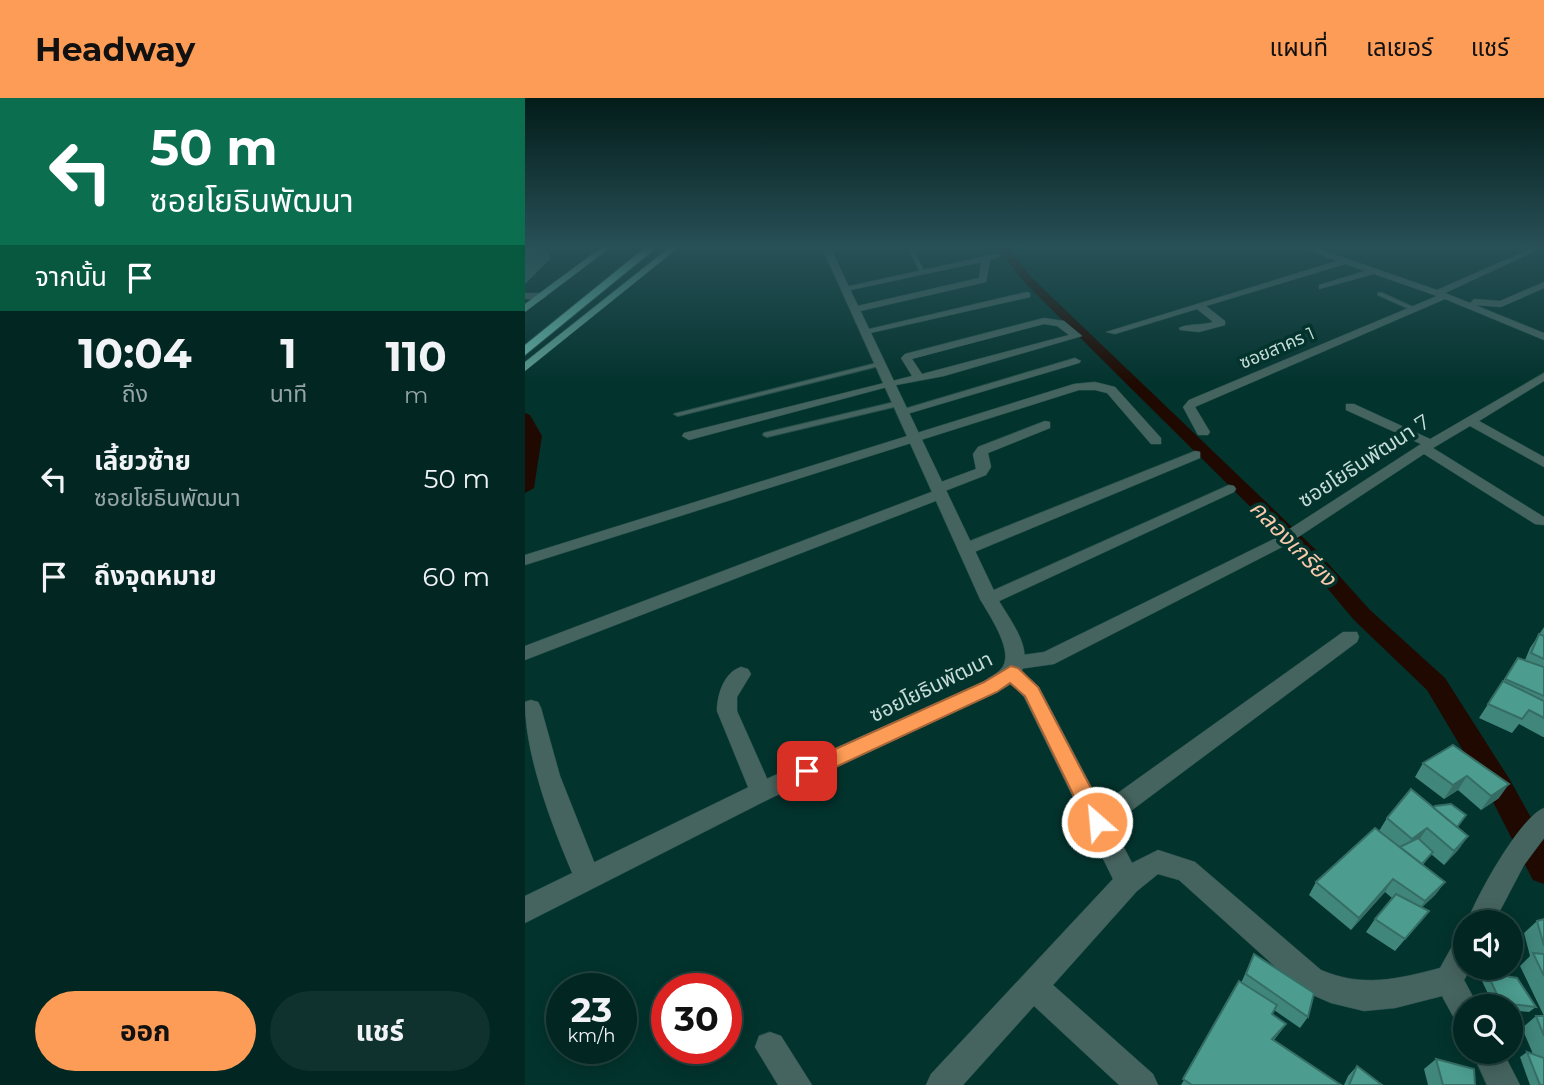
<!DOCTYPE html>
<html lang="th">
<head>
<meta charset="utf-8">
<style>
	body { margin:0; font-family:Montserrat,"Noto Sans Thai",sans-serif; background:#10322f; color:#f1f3f6; height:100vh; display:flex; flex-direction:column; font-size:26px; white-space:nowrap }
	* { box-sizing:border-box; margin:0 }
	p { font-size:23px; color:#96a5a5 }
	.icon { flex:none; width:38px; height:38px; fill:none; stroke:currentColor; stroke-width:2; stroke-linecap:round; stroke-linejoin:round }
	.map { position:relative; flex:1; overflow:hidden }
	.details { display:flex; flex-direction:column; background:#022622; width:525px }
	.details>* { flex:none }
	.banner { background:#0b6e4f; color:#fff; overflow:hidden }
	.fabs { position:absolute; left:928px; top:812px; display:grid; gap:14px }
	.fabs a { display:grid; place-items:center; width:70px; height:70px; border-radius:50%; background:#022622; box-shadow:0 4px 18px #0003,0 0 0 2px #234340; font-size:35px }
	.speed { position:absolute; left:21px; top:875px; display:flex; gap:14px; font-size:35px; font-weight:700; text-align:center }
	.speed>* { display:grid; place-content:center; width:91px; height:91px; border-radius:50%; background:#022622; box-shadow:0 4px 18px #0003,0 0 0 2px #234340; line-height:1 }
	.speed small { font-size:18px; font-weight:400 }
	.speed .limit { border:10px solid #d22; background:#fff; color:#111 }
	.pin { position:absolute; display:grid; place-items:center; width:60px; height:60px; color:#fff; margin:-30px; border-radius:14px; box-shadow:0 4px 10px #0006 }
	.me { position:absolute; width:77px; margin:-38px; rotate:333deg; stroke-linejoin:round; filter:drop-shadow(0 0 5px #0008) }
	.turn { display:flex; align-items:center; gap:24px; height:147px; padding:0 35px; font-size:32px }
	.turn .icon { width:91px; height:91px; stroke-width:2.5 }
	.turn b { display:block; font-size:49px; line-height:60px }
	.then { display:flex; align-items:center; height:66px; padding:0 35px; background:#0003; gap:14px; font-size:26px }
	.eta { display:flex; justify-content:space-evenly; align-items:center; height:119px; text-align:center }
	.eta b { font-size:42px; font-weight:700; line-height:49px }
	.cta { display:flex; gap:14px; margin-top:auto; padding:14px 35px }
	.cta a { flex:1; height:80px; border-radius:42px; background:#fd9c56; color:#111; font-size:28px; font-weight:700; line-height:80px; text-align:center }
	.cta a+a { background:#10322f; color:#f1f3f6 }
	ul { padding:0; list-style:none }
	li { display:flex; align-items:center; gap:21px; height:98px; padding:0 35px }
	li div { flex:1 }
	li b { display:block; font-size:26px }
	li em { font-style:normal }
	header { display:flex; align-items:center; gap:42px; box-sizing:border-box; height:98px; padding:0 35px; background:#fd9c56; color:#111 }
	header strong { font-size:33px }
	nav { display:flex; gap:38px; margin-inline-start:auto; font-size:24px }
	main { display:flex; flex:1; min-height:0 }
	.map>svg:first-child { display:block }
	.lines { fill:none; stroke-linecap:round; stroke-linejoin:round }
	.canal { fill:#200900; fill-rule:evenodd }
	.service-casing { stroke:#26514c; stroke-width:2 }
	.minor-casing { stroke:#26514c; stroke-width:1 }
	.tertiary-casing { stroke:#26514c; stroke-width:1 }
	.primary-casing { stroke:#26514c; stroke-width:1 }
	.motorway-casing { stroke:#26514c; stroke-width:2 }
	.service { fill:#46645f; fill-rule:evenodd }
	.minor { fill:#46645f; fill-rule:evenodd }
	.tertiary { fill:#46645f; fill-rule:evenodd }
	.primary { fill:#5b9c91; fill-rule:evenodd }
	.motorway { fill:#63b2a5; fill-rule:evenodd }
	.wall { fill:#41867b }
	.shaded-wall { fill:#356d64 }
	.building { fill:#4c9c8f; stroke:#356d64; stroke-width:2 }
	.route { fill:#fd9c56; stroke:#a46538; stroke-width:2 }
	.labels { text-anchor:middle; stroke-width:7; stroke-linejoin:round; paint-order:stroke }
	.far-street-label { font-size:18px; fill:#c6dcd8; stroke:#03332d }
	.street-label { font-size:21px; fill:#c6dcd8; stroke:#03332d }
	.water-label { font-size:23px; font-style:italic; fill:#f7c9aa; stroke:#03332d }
</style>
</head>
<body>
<header>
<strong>Headway</strong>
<nav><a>แผนที่</a><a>เลเยอร์</a><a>แชร์</a></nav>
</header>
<main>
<section class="details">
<div class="banner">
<div class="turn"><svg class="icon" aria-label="left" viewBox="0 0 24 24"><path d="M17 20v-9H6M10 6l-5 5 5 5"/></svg><div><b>50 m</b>ซอยโยธินพัฒนา</div></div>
<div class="then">จากนั้น<svg class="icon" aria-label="arrive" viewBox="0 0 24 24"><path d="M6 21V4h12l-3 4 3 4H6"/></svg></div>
</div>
<div class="eta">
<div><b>10:04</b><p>ถึง</p></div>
<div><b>1</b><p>นาที</p></div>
<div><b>110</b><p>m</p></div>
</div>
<ul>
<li><svg class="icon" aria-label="left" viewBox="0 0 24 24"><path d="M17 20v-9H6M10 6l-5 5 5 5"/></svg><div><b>เลี้ยวซ้าย</b><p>ซอยโยธินพัฒนา</p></div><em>50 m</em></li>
<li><svg class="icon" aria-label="arrive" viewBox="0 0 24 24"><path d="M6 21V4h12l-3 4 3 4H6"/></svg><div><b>ถึงจุดหมาย</b></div><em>60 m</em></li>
</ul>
<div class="cta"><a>ออก</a><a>แชร์</a></div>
</section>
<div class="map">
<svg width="1019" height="987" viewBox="0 0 1019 987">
	<rect width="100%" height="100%" fill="#03332d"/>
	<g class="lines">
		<g class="canal">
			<path d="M472,149H482L508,181L790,451L845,512L920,580L985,682L1019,743V786L1008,782L965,698L902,592L829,522L776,459L500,185Z"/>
			<path d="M0,315L5,317L17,338L9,390L0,395Z"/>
		</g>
		<g class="service-casing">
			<g id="service">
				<path d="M385,153L389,154L400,175L395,174Z"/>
				<path d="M853,195H857L892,211L887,212L853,197Z"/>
				<path d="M356,264L359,266L358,267L153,318L149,316Z"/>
				<path d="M374,303L378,305L377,307L242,339L238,337L239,335Z"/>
			</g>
		</g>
		<g class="minor-casing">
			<g id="minor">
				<path d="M776,149H788L912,192L1010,149H1019L920,195L945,205L949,201L975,203L1019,184V190L976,209L950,207L1019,235V242L920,201L672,308L670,309L685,334L683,337H673L658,309L664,302L912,198L849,176L794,191V187L840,173L820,166L681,208L700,223V227L674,234L655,232L654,230C660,226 679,227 688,224L672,211L590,236L581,234L812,163Z"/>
				<path d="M471,156L475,158L465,162L461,184L331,214L328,213V209L454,180L456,164L321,193L316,190Z"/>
				<path d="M502,194L505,195V199L341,236L336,233Z"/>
				<path d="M0,195H17L22,198L17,201H0Z"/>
				<path d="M519,220L539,223L557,238L419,278L366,288L164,342L157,338L159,335L387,278L376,260L380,256ZM519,226L532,228L544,237L397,276L387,261Z"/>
				<path d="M550,260L556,263L554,265L382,316H374L372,313Z"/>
				<path d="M1019,275V283L954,323L1019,359V369L945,328L908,350L1019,419V427L1010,426L899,356L761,447L529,566L494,571L514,589L576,707L818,534H832L834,539L832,544L587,727L607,765L633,752L670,764L796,872C838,890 873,881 915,870L930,843L940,839V870H946L939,882L953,908H940V926L930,922L917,898L870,910L839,913L806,905L776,892L654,782L633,776L612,793L528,887L628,976L633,987H594L509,908L438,987H401L406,976L588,781L499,599L476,575L483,569L480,564L483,559L519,554L749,441L896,346L821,312V306H829L905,341Z"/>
				<path d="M570,284L590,289L636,340V346H626L582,295L570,292H554L0,467V457L549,286Z"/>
				<path d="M520,323L525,324V330L463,355L466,369L461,377L420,393L423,396L421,399L0,562V548L409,393L406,390L408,387L451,371L448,356L453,349Z"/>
				<path d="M670,353L675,354V360L447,455H435L433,451L435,447Z"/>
				<path d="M704,387L709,388L711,391L709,394L470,505H458L455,501L458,497Z"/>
				<path d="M216,569L223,571L226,576L212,599V613L248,694L244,701L236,704L228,701L192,613C192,597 199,574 216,569Z"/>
				<path d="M6,602L13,604L16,610L35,678L75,779L71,788L62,791L53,788C30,736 0,660 0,604Z"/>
				<path d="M1019,710V740L999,767L969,824H942C951,799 995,719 1019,710Z"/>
				<path d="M245,934L256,938L287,987H253L230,949L234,938Z"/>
				<path d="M947,954H978L995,987H962Z"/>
			</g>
		</g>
		<g class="tertiary-casing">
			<path id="tertiary" d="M297,149H305L473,501C485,523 511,552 494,578C490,585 479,590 472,594L244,701L0,825V798L228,687L458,584C463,580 472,576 476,571C491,555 464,517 455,501Z"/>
		</g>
		<g class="primary-casing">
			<g id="primary">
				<path d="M77,149H86L0,214V206Z"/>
				<path d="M145,149H154L0,273V264Z"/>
			</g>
		</g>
		<g class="motorway-casing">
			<path id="motorway" d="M121,149H132L0,257V247Z"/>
		</g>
		<use href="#service" class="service"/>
		<use href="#minor" class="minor"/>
		<use href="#tertiary" class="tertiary"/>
		<use href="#primary" class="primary"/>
		<use href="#motorway" class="motorway"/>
	</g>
	<g class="wall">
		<path d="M1019,529V639H1018L994,626L987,635L954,620L993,560L1000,562L1005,550Z"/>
		<path d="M928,647L974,700L956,712L933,692L919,701L890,679L898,665Z"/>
		<path d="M862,720L932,729L943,738L933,752L919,767L906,756L898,767L920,784L910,797L897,809L894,825L870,853L841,834L850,821L867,800L860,794L826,832L784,797L791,784L854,733Z"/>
		<path d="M1019,821V987H1005L995,959L1002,954L1008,956L997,930L1011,918H1019L995,868L1005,858L999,835L1012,823Z"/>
		<path d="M729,856L783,919L775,930L749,912L747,916L761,926L749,942L816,987H656L716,885Z"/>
		<path d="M962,875L1011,909L1004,914L985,912V908H969L956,881Z"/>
		<path d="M911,961L950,987H903L899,971Z"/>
		<path d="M832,968L857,987H819L823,978Z"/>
	</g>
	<g class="shaded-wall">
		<path d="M12,149H21L26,160L0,186V160Z"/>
		<path d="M942,678L933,692L919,701L928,687Z"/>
		<path d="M984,686L974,700L956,712L966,698Z"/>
		<path d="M902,730L893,744L878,754L887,741Z"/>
		<path d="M943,738L933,752L919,767L929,753Z"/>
		<path d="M868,781L860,794L826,832L834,820Z"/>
		<path d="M920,784L910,797L890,816L900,803Z"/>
		<path d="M761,926L753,937L741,952L747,941Z"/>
	</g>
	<g class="building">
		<path d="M0,149H12L0,160Z"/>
		<path d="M1014,536L1019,538V561L1006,555Z"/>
		<path d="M993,560L1019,569V598L980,581Z"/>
		<path d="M978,583L1019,603V620L1004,612L997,621L963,606Z"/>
		<path d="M928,647L984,686L966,698L942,678L928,687L898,665Z"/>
		<path d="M886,691L943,738L929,753L902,730L887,741L862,720Z"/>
		<path d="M926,706L941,717L932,729L909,710L910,708Z"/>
		<path d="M850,730L920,784L900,803L868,781L834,820L791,784Z"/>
		<path d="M893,740L908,754L897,766L875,749Z"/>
		<path d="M871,796L904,813L880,841L850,821Z"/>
		<path d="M1019,821V848L1012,823Z"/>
		<path d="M1008,855L1019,856V878Z"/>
		<path d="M729,856L789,895L783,919L721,876Z"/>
		<path d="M962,875L992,880L1011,909L976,905Z"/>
		<path d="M714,883L752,907L747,916L761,926L747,941L816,987H667L658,981Z"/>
		<path d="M1011,918H1019V938Z"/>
		<path d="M1002,954L1019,960V987H1015Z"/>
		<path d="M911,961L949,971L950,987H918Z"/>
		<path d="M832,968L857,987H824Z"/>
	</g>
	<linearGradient id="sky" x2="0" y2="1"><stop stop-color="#021c19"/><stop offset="0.52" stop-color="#285057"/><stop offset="1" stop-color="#285057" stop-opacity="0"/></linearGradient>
	<rect width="1019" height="287" fill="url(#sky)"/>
	<path class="route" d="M486,568L493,570L513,589L580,717L583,724L580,731L572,733L565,731L500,598L485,585L472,594L289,679L282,682L275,679L272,673L275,667L459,584Z"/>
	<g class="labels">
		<g class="far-street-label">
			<text transform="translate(752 250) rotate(-23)" y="6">ซอยสาคร 1</text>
		</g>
		<g class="street-label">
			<text transform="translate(839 363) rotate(-33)" y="7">ซอยโยธินพัฒนา 7</text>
			<text transform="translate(406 589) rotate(-26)" y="7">ซอยโยธินพัฒนา</text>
		</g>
		<g class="water-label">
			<text transform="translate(768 445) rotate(45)" y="8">คลองเกรียง</text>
		</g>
	</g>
</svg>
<div class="fabs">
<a><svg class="icon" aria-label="sound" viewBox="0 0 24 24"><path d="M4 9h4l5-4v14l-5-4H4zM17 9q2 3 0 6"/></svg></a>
<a><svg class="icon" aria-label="search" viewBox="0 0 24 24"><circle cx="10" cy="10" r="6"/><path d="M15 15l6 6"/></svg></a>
</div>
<div class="speed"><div>23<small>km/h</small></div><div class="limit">30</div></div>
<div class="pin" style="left:282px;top:673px;background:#d93025"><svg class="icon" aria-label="arrive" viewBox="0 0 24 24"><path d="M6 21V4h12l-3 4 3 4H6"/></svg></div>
<svg class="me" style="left:572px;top:724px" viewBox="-20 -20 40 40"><circle r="17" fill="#fd9c56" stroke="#fff" stroke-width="3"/><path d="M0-11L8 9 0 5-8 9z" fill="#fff"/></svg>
</div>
</main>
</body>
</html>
